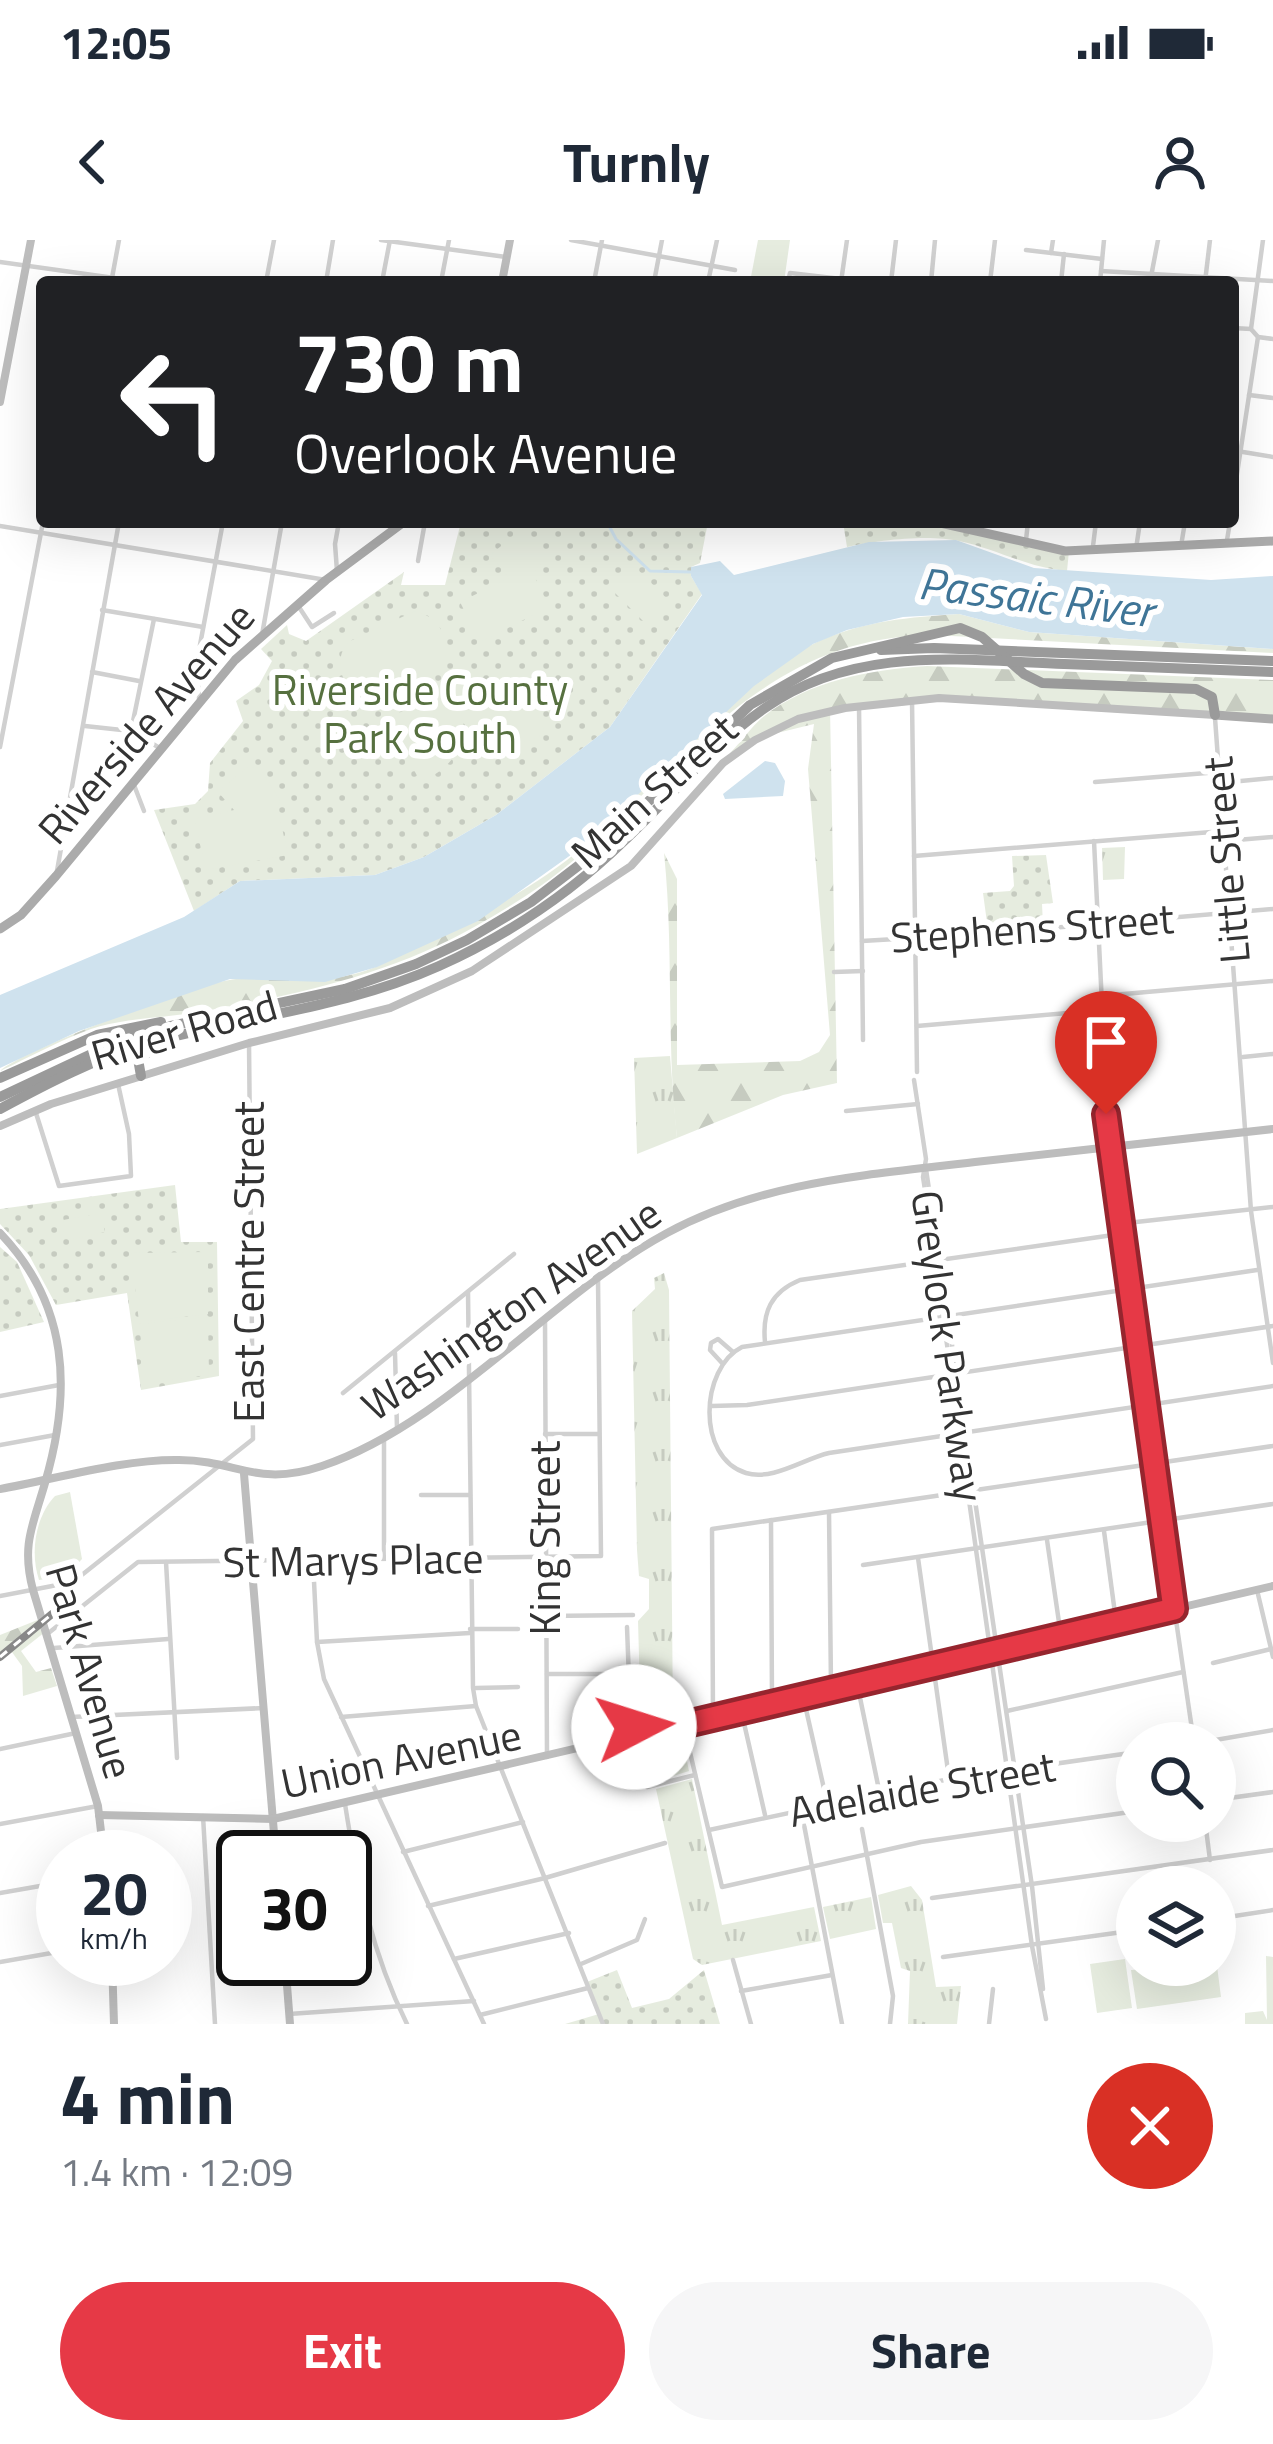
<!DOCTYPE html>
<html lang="en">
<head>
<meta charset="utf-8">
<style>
	body { margin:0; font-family:"Titillium Web",sans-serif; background:#f6f6f7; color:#1f2937; height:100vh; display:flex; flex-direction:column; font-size:45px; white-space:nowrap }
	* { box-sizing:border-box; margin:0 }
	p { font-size:39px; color:#747a83 }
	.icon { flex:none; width:66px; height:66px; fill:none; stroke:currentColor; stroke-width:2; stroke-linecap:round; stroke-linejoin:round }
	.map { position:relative; height:1784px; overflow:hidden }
	.sheet { display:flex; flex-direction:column; background:#fff; flex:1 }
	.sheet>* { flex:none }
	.banner { position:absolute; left:36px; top:36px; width:1203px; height:252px; border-radius:12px; box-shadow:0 12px 48px #0002; background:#202124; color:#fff; overflow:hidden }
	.fabs { position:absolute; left:1116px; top:1482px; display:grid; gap:24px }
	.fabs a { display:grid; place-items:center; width:120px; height:120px; border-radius:50%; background:#fff; box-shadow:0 12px 48px #0002; font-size:60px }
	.speed { position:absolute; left:36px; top:1590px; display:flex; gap:24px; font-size:60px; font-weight:700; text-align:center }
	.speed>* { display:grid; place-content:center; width:156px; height:156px; border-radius:50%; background:#fff; box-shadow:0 12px 48px #0002; line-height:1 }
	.speed small { font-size:30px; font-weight:400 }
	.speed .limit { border:6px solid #111; border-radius:18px; background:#fff; color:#111 }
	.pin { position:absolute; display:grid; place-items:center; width:102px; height:102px; color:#fff; margin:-123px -51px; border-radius:50% 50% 50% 0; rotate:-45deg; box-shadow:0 0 12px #0007 }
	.pin .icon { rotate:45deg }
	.me { position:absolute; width:132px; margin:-66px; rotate:85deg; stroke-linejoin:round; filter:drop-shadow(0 0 9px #0008) }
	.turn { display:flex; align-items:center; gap:42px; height:252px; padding:0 60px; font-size:54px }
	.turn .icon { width:156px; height:156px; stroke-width:2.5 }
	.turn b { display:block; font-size:84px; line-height:102px }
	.round { display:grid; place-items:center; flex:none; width:126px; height:126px; border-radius:63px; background:#f6f6f7 }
	.overview { display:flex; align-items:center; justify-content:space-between; height:204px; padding:0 60px }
	h1 { font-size:72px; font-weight:700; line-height:90px }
	.cta { display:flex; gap:24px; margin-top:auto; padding:24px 60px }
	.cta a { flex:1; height:138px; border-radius:72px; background:#e63946; color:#fff; font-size:48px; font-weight:700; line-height:138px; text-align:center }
	.cta a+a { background:#f6f6f7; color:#1f2937 }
	.status { display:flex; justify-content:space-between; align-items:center; height:84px; padding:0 60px; background:#fff; direction:ltr }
	.status svg { height:33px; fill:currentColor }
	header { display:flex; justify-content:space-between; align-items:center; height:156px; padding:0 60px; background:#fff; font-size:54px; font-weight:700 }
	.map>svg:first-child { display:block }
	.grass { fill:url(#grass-tufts) }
	.forest { fill:url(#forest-firs) }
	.park { fill:url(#park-dots) }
	.pitch { fill:#e6ecdf }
	.water { fill:#cfe2ee }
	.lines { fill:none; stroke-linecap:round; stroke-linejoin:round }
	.stream { stroke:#cfe2ee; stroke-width:3 }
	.street { stroke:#d0d0d0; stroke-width:4.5 }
	.secondary { stroke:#bdbdbd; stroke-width:8 }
	.primary { stroke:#ababab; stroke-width:9 }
	.highway { stroke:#9a9a9a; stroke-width:10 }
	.rail-casing { stroke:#888; stroke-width:8 }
	.rail { stroke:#fff; stroke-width:3; stroke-dasharray:9; stroke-linecap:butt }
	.route-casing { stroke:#96252e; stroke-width:30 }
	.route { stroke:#e63946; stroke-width:21 }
	.labels { text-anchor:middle; stroke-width:12; stroke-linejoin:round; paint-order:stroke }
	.park-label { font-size:42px; fill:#56703f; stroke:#fff }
	.street-label { font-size:42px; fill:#333; stroke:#fff }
	.water-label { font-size:45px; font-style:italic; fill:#3f7597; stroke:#fff }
</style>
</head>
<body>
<div class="status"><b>12:05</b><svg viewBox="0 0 49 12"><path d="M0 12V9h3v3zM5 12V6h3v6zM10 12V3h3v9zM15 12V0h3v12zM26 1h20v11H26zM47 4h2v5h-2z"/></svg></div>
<header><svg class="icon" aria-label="back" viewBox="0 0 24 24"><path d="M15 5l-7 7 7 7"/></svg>Turnly<svg class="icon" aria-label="person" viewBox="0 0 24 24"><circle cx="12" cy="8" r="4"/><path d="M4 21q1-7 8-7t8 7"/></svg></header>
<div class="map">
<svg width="1273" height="1784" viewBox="0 0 1273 1784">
	<defs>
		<pattern id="grass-tufts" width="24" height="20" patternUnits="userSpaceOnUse" patternTransform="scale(3)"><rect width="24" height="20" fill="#e6ecdf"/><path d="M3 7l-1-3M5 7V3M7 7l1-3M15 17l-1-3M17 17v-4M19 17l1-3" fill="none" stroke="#c6cbc0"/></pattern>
		<pattern id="forest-firs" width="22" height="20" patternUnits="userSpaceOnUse" patternTransform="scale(3)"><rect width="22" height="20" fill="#e6ecdf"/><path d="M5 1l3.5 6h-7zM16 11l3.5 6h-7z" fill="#c6cbc0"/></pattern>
		<pattern id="park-dots" width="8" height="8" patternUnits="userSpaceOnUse" patternTransform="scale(3)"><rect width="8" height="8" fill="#e6ecdf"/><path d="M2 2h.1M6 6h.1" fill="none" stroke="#c6cbc0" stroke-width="1.8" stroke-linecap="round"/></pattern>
	</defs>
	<rect width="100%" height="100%" fill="#fff"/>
	<g class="grass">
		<path d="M758,0H790L784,42H750Z"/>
		<path d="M1125,607L1124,639L1103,640L1102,608Z"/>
		<path d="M670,816L677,898L637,914L634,818Z"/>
		<path d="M664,1033L669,1050L673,1478L641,1487L638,1381L649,1369V1339L639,1336L637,1310L632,1071L655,1049L654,1038Z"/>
		<path d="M681,1492L689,1531L654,1542L647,1501Z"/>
		<path d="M692,1539L722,1685L814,1667L821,1701L702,1725L693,1719L656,1549Z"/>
		<path d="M911,1646L922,1660L936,1747L961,1746L957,1784H908L910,1731L901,1728L892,1683H883L878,1655Z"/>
		<path d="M871,1657L876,1689L830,1699L823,1667Z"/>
	</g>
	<g class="forest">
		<path d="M959,374L1029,392L1273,409V413L933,395C767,396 687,520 574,620C545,645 510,667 476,686C392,734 293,756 199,772C165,778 123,778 91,789C60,800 30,817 0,831C22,810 203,741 236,739C289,737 338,748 388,721C454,686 527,656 584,606C651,546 739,441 817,402C862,381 911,377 959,374Z"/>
		<path d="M927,426L1273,440V477L941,455L830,468L837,843L783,855L677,898C666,803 674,708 664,613L677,639V825L800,821L819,812L830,795L808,529L814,484L769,495L730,513C741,502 751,487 763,477C810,440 869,430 927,426Z"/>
		<path d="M40,1379L45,1392L21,1411L36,1432L51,1428L57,1446L23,1456L22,1426L9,1408L0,1415V1395Z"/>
	</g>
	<g class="park">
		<path d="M461,282H708L700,323L691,327V336L702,354L610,487L496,575L424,617L375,635L240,641L194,671L154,570L195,564L208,551L210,523L243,481L236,461L259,445L272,421L261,409L287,385L289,394L306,401L404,332L401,345H445Z"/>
		<path d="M843,282H936L1069,311L1067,331C1028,328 997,309 959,301C930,294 876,300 847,307Z"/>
		<path d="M1046,615L1053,663L1042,664L1043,685L988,690L983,653L1010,651L1014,646L1012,616Z"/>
		<path d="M175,945L181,1002H217L219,1136L141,1150L127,1053L56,1065L29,1015L0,984V969Z"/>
		<path d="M0,1007L17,1022L44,1082L0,1092Z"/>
		<path d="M617,1730L632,1768L669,1759L704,1730L720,1784H565L599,1774L587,1742Z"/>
	</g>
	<g class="pitch">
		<path d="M516,294L543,321L533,333L549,367L480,402L460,362L509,338L490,315Z"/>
		<path d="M636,328L673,365L650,388L613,351Z"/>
		<path d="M415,371C442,378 451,401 444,426L379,461L361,459C342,445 332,422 348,402Z"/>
		<path d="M502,432L512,433L544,488L542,495L481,519C457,488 468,449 502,432Z"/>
		<path d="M450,451C478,485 460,528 420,541L388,483L389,477Z"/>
		<path d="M247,527L260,528L281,562L277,565L288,615L206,630L194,579L234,570L218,552Z"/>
		<path d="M101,973L105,992L69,1000L64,997L63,980Z"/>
		<path d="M205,1012L208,1015V1074L139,1082L131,1013Z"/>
		<path d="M208,1077L209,1135L146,1142L139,1084Z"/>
		<path d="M70,1252L82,1319L66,1336L39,1340C30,1313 35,1277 55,1256Z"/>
		<path d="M1266,1716L1273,1717V1784H1245V1773L1263,1771L1267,1780Z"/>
		<path d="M1216,1718L1221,1757L1137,1769L1131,1730L1215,1725Z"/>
		<path d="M1125,1719L1132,1768L1097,1773L1090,1724Z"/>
	</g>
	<g class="water">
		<path d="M956,300L1034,328L1211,340L1273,336V409L1029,392L959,374L903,377L847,390L813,404L754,446L582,607L478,681L377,727L325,742L230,739L79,791L0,828V755L184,677L240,641L375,635L424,617L496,575L610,487L702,355L691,336V327L720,321L734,335L869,302Z"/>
		<path d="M765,521L775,523L785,541L783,556L725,559L723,554Z"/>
	</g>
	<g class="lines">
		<path class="stream" d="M607,282L616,299L650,331L691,332"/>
		<g class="street">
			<path d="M381,0L506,17"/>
			<path d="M571,0L735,30"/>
			<path d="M1026,10L1102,19"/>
			<path d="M1051,13L1053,0"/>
			<path d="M0,22L143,42"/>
			<path d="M1101,31L1273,41"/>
			<path d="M112,38L119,0"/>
			<path d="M266,42L274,0"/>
			<path d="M326,42L333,0"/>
			<path d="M382,42L390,0"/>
			<path d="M441,42L449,0"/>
			<path d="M594,42L602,0"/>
			<path d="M654,42L662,0"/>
			<path d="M708,42L717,0"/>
			<path d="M788,42L790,33L867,42"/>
			<path d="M841,42L847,0"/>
			<path d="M891,42L896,0"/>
			<path d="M931,42L935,0"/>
			<path d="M990,42L995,0"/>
			<path d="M1061,42L1064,14"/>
			<path d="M1100,42L1104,0"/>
			<path d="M1150,42L1158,0"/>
			<path d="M1205,42L1210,0"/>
			<path d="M1233,88L1251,89"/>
			<path d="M1258,97L1273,99"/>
			<path d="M1249,155L1273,158"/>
			<path d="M1243,212L1273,217"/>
			<path d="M1233,260L1258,97L1251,89L1263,0"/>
			<path d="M0,286L326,340"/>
			<path d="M1026,300L1028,282"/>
			<path d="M1227,300L1230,282"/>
			<path d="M1093,306L1096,282"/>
			<path d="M1181,306L1185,282"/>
			<path d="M1136,309L1140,282"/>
			<path d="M418,321L425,282"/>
			<path d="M337,331L335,304L339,282"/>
			<path d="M297,364L312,387L334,373"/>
			<path d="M102,370L203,387"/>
			<path d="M262,395L282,282"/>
			<path d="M92,432L139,441"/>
			<path d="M199,459L197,421L223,282"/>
			<path d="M912,460L917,832"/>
			<path d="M859,466L863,800"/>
			<path d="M1215,478L1251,971L1273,1123"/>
			<path d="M85,486L131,491L158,507"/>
			<path d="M131,491L154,379"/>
			<path d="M0,507L43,282"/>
			<path d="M1095,542L1219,532"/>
			<path d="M1220,543L1273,538"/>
			<path d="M134,545L144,571"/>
			<path d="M1094,601L1103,785"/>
			<path d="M1225,601L1273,597"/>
			<path d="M914,616L1224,591"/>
			<path d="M57,631L119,282"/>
			<path d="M862,701L981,694L1273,669"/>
			<path d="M834,732L863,731"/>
			<path d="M1101,756L1273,741"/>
			<path d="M917,786L1102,770"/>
			<path d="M1243,817L1273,814"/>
			<path d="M914,840L926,919L923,937L927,963L1032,1706L1046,1779"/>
			<path d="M1105,849L1118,984L1194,1503"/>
			<path d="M35,870L59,946L131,936L129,894L118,844"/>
			<path d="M846,871L918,864"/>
			<path d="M926,929L1032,1646L1043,1749"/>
			<path d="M1118,984L1273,967"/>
			<path d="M1257,1030L742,1107C700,1128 696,1218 746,1233C773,1241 803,1219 829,1213L1273,1146"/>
			<path d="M468,1052L473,1448L476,1466L603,1784"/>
			<path d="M545,1079L547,1517"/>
			<path d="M765,1102C762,1072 771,1052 800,1040L1120,994"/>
			<path d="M395,1113L397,1189"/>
			<path d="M722,1123L710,1110L711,1103L718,1099L733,1112"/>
			<path d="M343,1153L514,1014"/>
			<path d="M0,1156L59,1145"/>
			<path d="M712,1166L747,1165L1273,1086"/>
			<path d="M545,1194H599"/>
			<path d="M384,1197V1317"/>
			<path d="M0,1205L55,1195"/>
			<path d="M421,1255H470"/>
			<path d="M829,1272L831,1446"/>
			<path d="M771,1280L772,1461"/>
			<path d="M1104,1291L1116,1381"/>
			<path d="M1047,1300L1061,1396"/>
			<path d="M918,1318L949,1538"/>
			<path d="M313,1321L317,1402L324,1439L484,1784"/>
			<path d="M166,1322L177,1518"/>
			<path d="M863,1325L1273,1264"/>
			<path d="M1257,1350L1273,1417"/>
			<path d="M0,1356L73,1342L253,1199L249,803"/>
			<path d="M548,1376L633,1375"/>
			<path d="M627,1387L630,1466L636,1495"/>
			<path d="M470,1389H518"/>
			<path d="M46,1395L138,1322L601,1316L598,1039"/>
			<path d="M317,1402L470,1393"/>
			<path d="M54,1408L168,1399"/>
			<path d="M1213,1423L1271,1409"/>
			<path d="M547,1434H613"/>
			<path d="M857,1443L879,1550"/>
			<path d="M476,1448L518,1447"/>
			<path d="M803,1456L827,1562"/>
			<path d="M741,1470L765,1575"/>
			<path d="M1007,1471L1183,1432"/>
			<path d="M713,1476L712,1289L1273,1206"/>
			<path d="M71,1477L264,1468"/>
			<path d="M341,1477L476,1466"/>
			<path d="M683,1483L722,1647L921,1602L1137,1571"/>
			<path d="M1198,1503L1273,1490"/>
			<path d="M0,1509L76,1493"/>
			<path d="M647,1547L695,1535"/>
			<path d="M1215,1560L1273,1552"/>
			<path d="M345,1564C357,1641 372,1714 407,1784"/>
			<path d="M801,1569L842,1784"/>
			<path d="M203,1576L215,1784"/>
			<path d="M1205,1581L1210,1620"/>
			<path d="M0,1584L98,1566"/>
			<path d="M862,1589L893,1756L890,1784"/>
			<path d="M709,1590L949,1539L1137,1512"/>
			<path d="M403,1612L523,1582"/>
			<path d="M0,1653L63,1642"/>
			<path d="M932,1658L1273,1610"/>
			<path d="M428,1666L545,1638L665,1603"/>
			<path d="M1215,1679L1273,1670"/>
			<path d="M943,1717L1137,1690"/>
			<path d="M454,1719L569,1693"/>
			<path d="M733,1720L751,1784"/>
			<path d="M0,1722L63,1711"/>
			<path d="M581,1724L637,1700L645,1679"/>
			<path d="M741,1751L832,1735"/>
			<path d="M289,1774L474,1761"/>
			<path d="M480,1775L588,1748"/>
			<path d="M989,1784L993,1749"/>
		</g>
		<g class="secondary">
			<path d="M502,42L510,0"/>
			<path d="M0,162L31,0"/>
			<path d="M0,886L51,864L249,803L390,768L472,731L631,626L723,523L755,500L798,479L845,468L939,458L1215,475"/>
			<path d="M0,993C69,1065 72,1151 45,1243C33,1285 21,1305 33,1350L98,1566L104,1617"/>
			<path d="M244,1234L276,1617"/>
			<path d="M0,1249C56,1239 123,1219 179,1220C237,1220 256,1248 322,1226C447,1184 550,1056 667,993C763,941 869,935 975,922C1074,911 1174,900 1273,889"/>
			<path d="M99,1575L273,1579L1273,1346"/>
			<path d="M112,1719L114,1784"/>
			<path d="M285,1719L290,1784"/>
		</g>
		<g class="primary">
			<path d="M781,282H835"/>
			<path d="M936,282L1065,311L1273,301"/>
			<path d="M1215,475L1273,479"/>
			<path d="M0,689L21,675L56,636L235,420L326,340L404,282"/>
		</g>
		<g class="highway">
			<path d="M881,410L934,408L1273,421"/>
			<path d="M141,836L138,819L155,808"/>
			<path d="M0,838L97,795L161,782"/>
			<path d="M0,857L117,802L171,786L345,749L416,724L467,700L531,662L591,616L750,465L832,418L960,388L982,397L1024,434L1042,443L1196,449L1212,457L1215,475"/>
			<path d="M0,869C48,843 96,818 149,803C247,776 346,768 439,726C508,695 572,652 626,599C672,556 713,504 765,468C855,405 960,420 1064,424C1134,427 1203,429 1273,432"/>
		</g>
		<g class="rail-casing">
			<path id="rail" d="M0,1417L52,1374"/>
		</g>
		<use href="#rail" class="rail"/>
	</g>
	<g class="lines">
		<g class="route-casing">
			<path id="route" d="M634,1487L636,1496L1174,1369L1106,874"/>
		</g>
		<use href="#route" class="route"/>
	</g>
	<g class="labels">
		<g class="park-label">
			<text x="420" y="465">Riverside County<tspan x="420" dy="48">Park South</tspan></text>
		</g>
		<g class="street-label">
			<text transform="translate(146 483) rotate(-49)" y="15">Riverside Avenue</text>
			<text transform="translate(654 551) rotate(-42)" y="15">Main Street</text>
			<text transform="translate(1226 620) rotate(-95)" y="15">Little Street</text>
			<text transform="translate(1032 688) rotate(-4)" y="15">Stephens Street</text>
			<text transform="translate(184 790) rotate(-16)" y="15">River Road</text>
			<text transform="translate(249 1022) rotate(-90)" y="15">East Centre Street</text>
			<text transform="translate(511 1069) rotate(-35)" y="15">Washington Avenue</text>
			<text transform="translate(948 1106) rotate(82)" y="15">Greylock Parkway</text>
			<text transform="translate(545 1298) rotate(-90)" y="15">King Street</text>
			<text transform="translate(353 1320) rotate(-1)" y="15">St Marys Place</text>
			<text transform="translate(90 1431) rotate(74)" y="15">Park Avenue</text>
			<text transform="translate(401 1519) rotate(-12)" y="15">Union Avenue</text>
			<text transform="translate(922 1549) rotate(-10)" y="15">Adelaide Street</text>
		</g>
		<g class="water-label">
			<text transform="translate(1036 357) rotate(7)" y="16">Passaic River</text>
		</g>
	</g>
</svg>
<div class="fabs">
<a><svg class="icon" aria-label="search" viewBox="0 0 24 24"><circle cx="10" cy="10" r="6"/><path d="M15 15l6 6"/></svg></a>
<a><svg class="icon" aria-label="layers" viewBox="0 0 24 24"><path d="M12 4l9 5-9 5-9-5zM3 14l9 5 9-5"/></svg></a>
</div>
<div class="speed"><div>20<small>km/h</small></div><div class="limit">30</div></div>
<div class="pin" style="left:1106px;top:874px;background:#d93025"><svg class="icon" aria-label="arrive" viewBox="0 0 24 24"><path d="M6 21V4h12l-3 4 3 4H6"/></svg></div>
<svg class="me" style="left:634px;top:1487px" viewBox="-20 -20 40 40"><circle r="19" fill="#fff"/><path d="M0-13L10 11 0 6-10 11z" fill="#e63946"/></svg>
<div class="banner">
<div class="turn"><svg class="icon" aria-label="left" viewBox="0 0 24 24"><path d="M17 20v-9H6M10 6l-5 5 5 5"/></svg><div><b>730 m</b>Overlook Avenue</div></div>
</div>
</div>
<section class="sheet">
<div class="overview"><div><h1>4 min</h1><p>1.4 km · 12:09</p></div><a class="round" style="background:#d93025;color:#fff"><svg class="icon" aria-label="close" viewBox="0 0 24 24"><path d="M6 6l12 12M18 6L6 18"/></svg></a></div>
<div class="cta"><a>Exit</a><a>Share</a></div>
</section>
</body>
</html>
